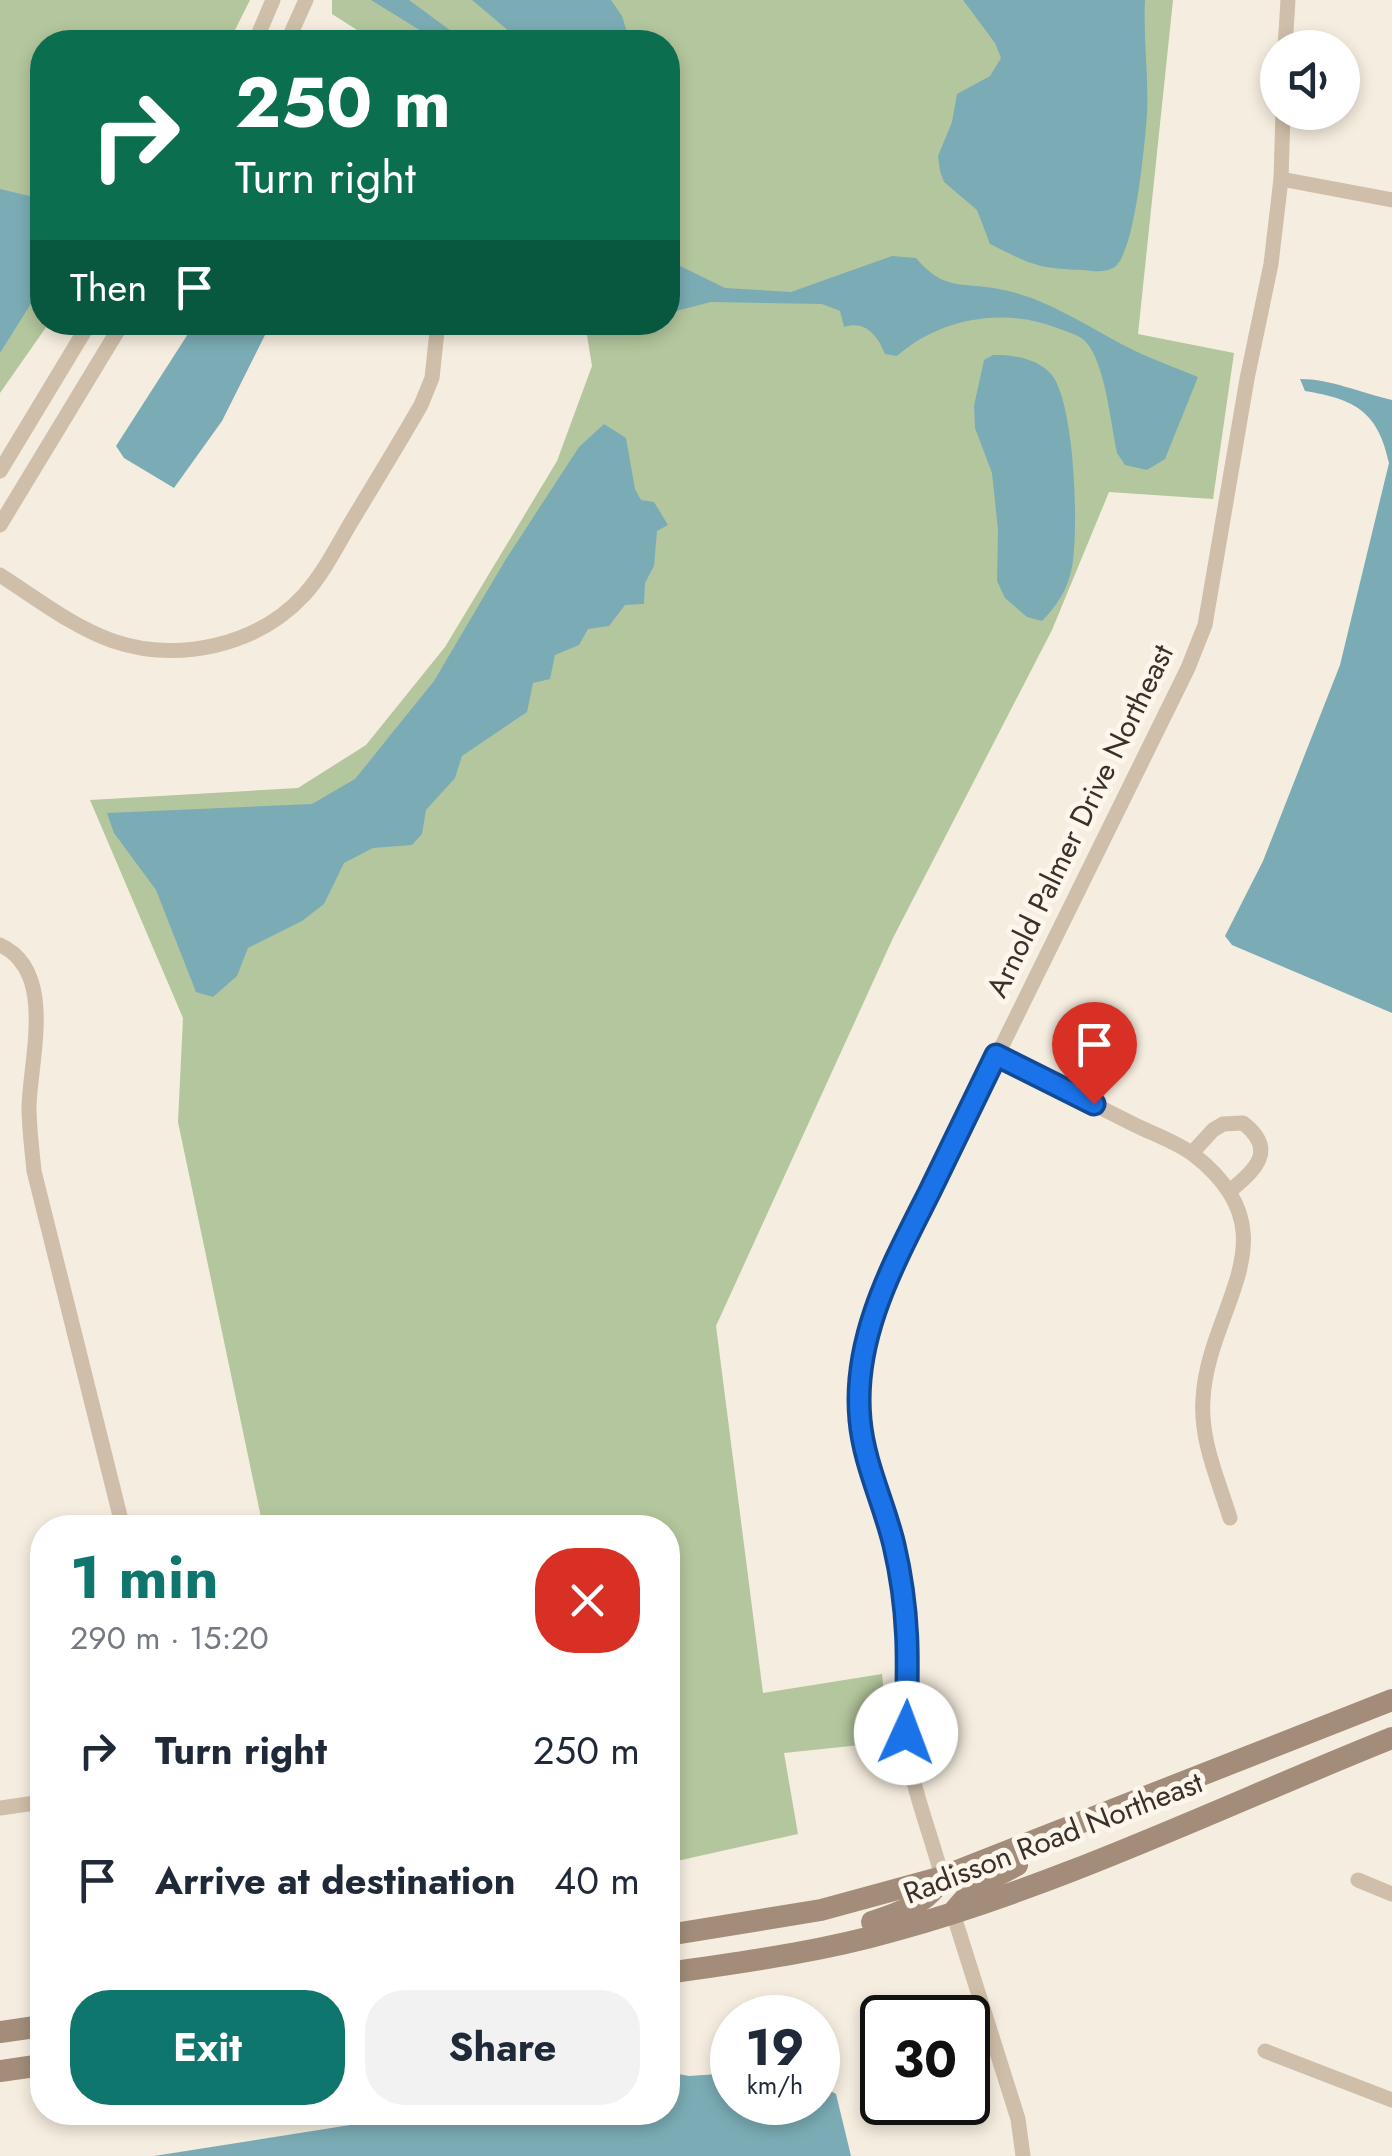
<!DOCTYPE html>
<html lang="en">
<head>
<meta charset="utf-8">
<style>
	body { margin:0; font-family:Jost,sans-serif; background:#f2f2f3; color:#1f2937; height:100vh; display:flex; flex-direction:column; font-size:38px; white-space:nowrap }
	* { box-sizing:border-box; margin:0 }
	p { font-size:32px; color:#747a83 }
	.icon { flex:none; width:55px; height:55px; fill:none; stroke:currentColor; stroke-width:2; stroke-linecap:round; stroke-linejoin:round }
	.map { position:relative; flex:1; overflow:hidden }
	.sheet { position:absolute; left:30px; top:1515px; width:650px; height:610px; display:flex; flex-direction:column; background:#fff; border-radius:40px; box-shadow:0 5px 15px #0003 }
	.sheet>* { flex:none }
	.hud { position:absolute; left:30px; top:30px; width:650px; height:305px; border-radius:40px; box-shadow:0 5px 15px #0003; background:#0b6e4f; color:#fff; overflow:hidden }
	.fabs { position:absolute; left:1260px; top:30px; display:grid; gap:20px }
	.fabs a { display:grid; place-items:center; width:100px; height:100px; border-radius:50%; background:#fff; box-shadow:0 5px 15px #0003; font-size:50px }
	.speed { position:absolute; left:710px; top:1995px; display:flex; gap:20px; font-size:50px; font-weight:700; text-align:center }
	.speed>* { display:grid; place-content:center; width:130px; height:130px; border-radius:50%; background:#fff; box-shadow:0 5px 15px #0003; line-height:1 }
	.speed small { font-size:25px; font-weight:400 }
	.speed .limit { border:5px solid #111; border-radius:15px; background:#fff; color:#111 }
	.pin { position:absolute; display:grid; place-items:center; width:85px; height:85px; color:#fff; margin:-102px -42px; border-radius:50% 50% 50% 0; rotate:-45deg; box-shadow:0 0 10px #0007 }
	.pin .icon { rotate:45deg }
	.me { position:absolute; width:110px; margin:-55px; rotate:2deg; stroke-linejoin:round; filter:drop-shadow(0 0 8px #0008) }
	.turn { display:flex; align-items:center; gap:35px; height:210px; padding:0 40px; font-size:45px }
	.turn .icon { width:130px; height:130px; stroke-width:2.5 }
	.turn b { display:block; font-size:70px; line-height:85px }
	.then { display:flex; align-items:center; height:95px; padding:0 40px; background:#0003; gap:20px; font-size:38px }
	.round { display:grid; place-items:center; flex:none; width:105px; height:105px; border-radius:40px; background:#f2f2f3 }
	.head { display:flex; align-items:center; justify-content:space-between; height:170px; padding:0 40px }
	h1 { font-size:60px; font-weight:700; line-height:75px; color:#0f766e }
	.action { display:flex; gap:20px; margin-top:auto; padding:20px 40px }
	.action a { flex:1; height:115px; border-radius:40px; background:#0f766e; color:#fff; font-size:40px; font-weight:700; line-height:115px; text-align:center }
	.action a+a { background:#f2f2f3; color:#1f2937 }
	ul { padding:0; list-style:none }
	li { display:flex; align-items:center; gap:30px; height:130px; padding:0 40px }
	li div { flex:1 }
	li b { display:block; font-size:38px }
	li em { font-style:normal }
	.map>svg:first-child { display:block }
	.green { fill:#b4c69d }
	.water { fill:#7bacb5 }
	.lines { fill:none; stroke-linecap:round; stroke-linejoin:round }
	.street { stroke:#cfbea9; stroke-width:15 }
	.secondary { stroke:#a38d7a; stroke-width:22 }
	.route-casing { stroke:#114b97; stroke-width:25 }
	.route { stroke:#1a73e8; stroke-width:18 }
	.labels { text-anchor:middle; stroke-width:10; stroke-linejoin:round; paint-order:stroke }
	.street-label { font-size:30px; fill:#3b312a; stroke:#fcf6ec }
</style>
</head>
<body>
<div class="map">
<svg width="1392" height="2156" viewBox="0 0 1392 2156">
	<rect width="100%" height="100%" fill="#f5eddf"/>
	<g class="green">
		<path d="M0,0H250L229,42H42V322L49,323L0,393Z"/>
		<path d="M332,0H1173L1138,334L1234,353L1213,499L1109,492L1052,630L893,938L716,1326L763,1693L882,1674L889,1742L784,1753L798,1834L668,1863V1528L263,1527L178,1122L183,1018L90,800L298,788L366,745L445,647L557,461L592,366L585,323L668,322V42H376L332,14Z"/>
	</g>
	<g class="water">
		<path d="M371,0H409L466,42H439Z"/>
		<path d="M472,0H611L622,16L630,42H522Z"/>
		<path d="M963,0H1145C1143,38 1149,76 1147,115C1145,141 1135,258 1113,268C1104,273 1093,271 1083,270C1035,268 1033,265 990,244L977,210L944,182L940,171L938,156L952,122L957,94L990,76L1001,58L995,43Z"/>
		<path d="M0,189L42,199V286L0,353Z"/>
		<path d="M892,256L916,258C944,291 960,282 999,289C1048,298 1089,328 1133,350C1154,360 1177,368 1198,377L1165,459L1147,470L1125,465L1117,453C1111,425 1105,361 1085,341C1079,335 1065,331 1057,328C1004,307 940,318 897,356L885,354C878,336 865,320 844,327L840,311L822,304L711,302L668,313V260L725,288L791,292Z"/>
		<path d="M195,323H267L268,329L222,421L174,488L124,458L116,446Z"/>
		<path d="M993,355C1012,354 1038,359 1051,374C1075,401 1079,531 1072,567C1068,589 1057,606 1042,621L1027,617L1005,598L997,581L998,530L992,473L975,428L974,406L984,360Z"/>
		<path d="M1300,379C1331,379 1361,393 1392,400V1013L1232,945L1225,936L1263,861L1340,665L1389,463C1378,411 1354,399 1305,391Z"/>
		<path d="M604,424L626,438L635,489L641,500L654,502L668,525L657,531L654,566L645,583L644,604L625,605L609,626L588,629L579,645L555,655L550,679L533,683L527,712L462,756L455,778L426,810L422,834L412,845L373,848L344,863L324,904L302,921L248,948L237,976L213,997L196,992L156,890L114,833L107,813L312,804L355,779L434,681L506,559L579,447Z"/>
		<path d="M668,2072L689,2076L732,2073V2102H818V2084L836,2094L851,2156H154L426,2113L668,2112Z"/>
	</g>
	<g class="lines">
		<g class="street">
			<path d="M255,42L273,0"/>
			<path d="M287,42L306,0"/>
			<path d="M1285,48L1288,0"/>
			<path d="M1281,179L1392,200"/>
			<path d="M0,471L90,322"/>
			<path d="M0,525L123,322"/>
			<path d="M0,575C36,598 73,627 113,641C178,663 257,646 304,595C323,574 336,548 350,524C374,484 398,445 421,405L432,378L438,322"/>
			<path d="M0,945C57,971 30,1059 29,1107C29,1128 32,1150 34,1171L123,1528"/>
			<path d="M996,1055C1042,1078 1088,1101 1133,1124C1153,1134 1177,1142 1194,1155C1297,1235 1208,1305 1203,1399C1200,1440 1218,1479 1230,1518"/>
			<path d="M1192,1153L1213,1130L1223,1124L1243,1123C1278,1150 1255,1170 1230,1191"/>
			<path d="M0,1808L42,1802"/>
			<path d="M942,1877C930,1830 910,1785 906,1737C903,1699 913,1660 908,1622C898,1536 852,1456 860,1367C864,1330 883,1294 897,1259L1188,668L1205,625L1247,379L1271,264L1281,179L1283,112"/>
			<path d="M1358,1880L1392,1894"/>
			<path d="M953,1913L1018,2119L1023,2156"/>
			<path d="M1265,2051L1392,2100"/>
		</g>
		<g class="secondary">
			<path d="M955,1910L975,1887L1017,1865"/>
			<path d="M872,1922C897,1914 930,1903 942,1877"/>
			<path d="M668,1935L821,1910L942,1877L1392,1700"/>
			<path d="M668,1973C743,1962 820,1952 893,1931C1064,1884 1227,1804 1392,1738"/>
			<path d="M0,2032L42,2026"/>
			<path d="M0,2071L42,2065"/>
		</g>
	</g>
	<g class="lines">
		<g class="route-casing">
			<path id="route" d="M906,1733C908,1664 910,1613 894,1545C884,1503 864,1464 860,1420C852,1337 894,1263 930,1191C952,1146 974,1101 996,1055L1094,1104"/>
		</g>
		<use href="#route" class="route"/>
	</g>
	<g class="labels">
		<g class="street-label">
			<text transform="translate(1080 821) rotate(-64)" y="10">Arnold Palmer Drive Northeast</text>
			<text transform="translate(1053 1838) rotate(-21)" y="10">Radisson Road Northeast</text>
		</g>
	</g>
</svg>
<div class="fabs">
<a><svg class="icon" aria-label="sound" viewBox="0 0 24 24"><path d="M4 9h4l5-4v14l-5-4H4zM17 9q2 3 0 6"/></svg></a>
</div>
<div class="speed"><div>19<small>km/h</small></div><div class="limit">30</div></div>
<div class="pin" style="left:1094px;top:1104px;background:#d93025"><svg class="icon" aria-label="arrive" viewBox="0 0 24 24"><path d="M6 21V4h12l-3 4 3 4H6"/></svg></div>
<svg class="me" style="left:906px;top:1733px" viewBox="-20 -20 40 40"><circle r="19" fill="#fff"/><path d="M0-13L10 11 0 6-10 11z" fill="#1a73e8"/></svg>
<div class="hud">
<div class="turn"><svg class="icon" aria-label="right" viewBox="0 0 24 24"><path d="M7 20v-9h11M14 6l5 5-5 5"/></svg><div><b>250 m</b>Turn right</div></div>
<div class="then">Then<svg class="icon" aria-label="arrive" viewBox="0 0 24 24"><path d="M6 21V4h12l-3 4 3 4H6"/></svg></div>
</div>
<section class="sheet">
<div class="head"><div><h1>1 min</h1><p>290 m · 15:20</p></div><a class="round" style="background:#d93025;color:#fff"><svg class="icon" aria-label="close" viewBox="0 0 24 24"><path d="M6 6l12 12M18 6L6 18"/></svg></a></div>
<ul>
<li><svg class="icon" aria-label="right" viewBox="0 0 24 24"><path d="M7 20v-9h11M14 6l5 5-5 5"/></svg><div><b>Turn right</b></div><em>250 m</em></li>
<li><svg class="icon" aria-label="arrive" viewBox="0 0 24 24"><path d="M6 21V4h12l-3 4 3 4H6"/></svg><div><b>Arrive at destination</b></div><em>40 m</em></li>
</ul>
<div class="action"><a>Exit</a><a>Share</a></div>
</section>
</div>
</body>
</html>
